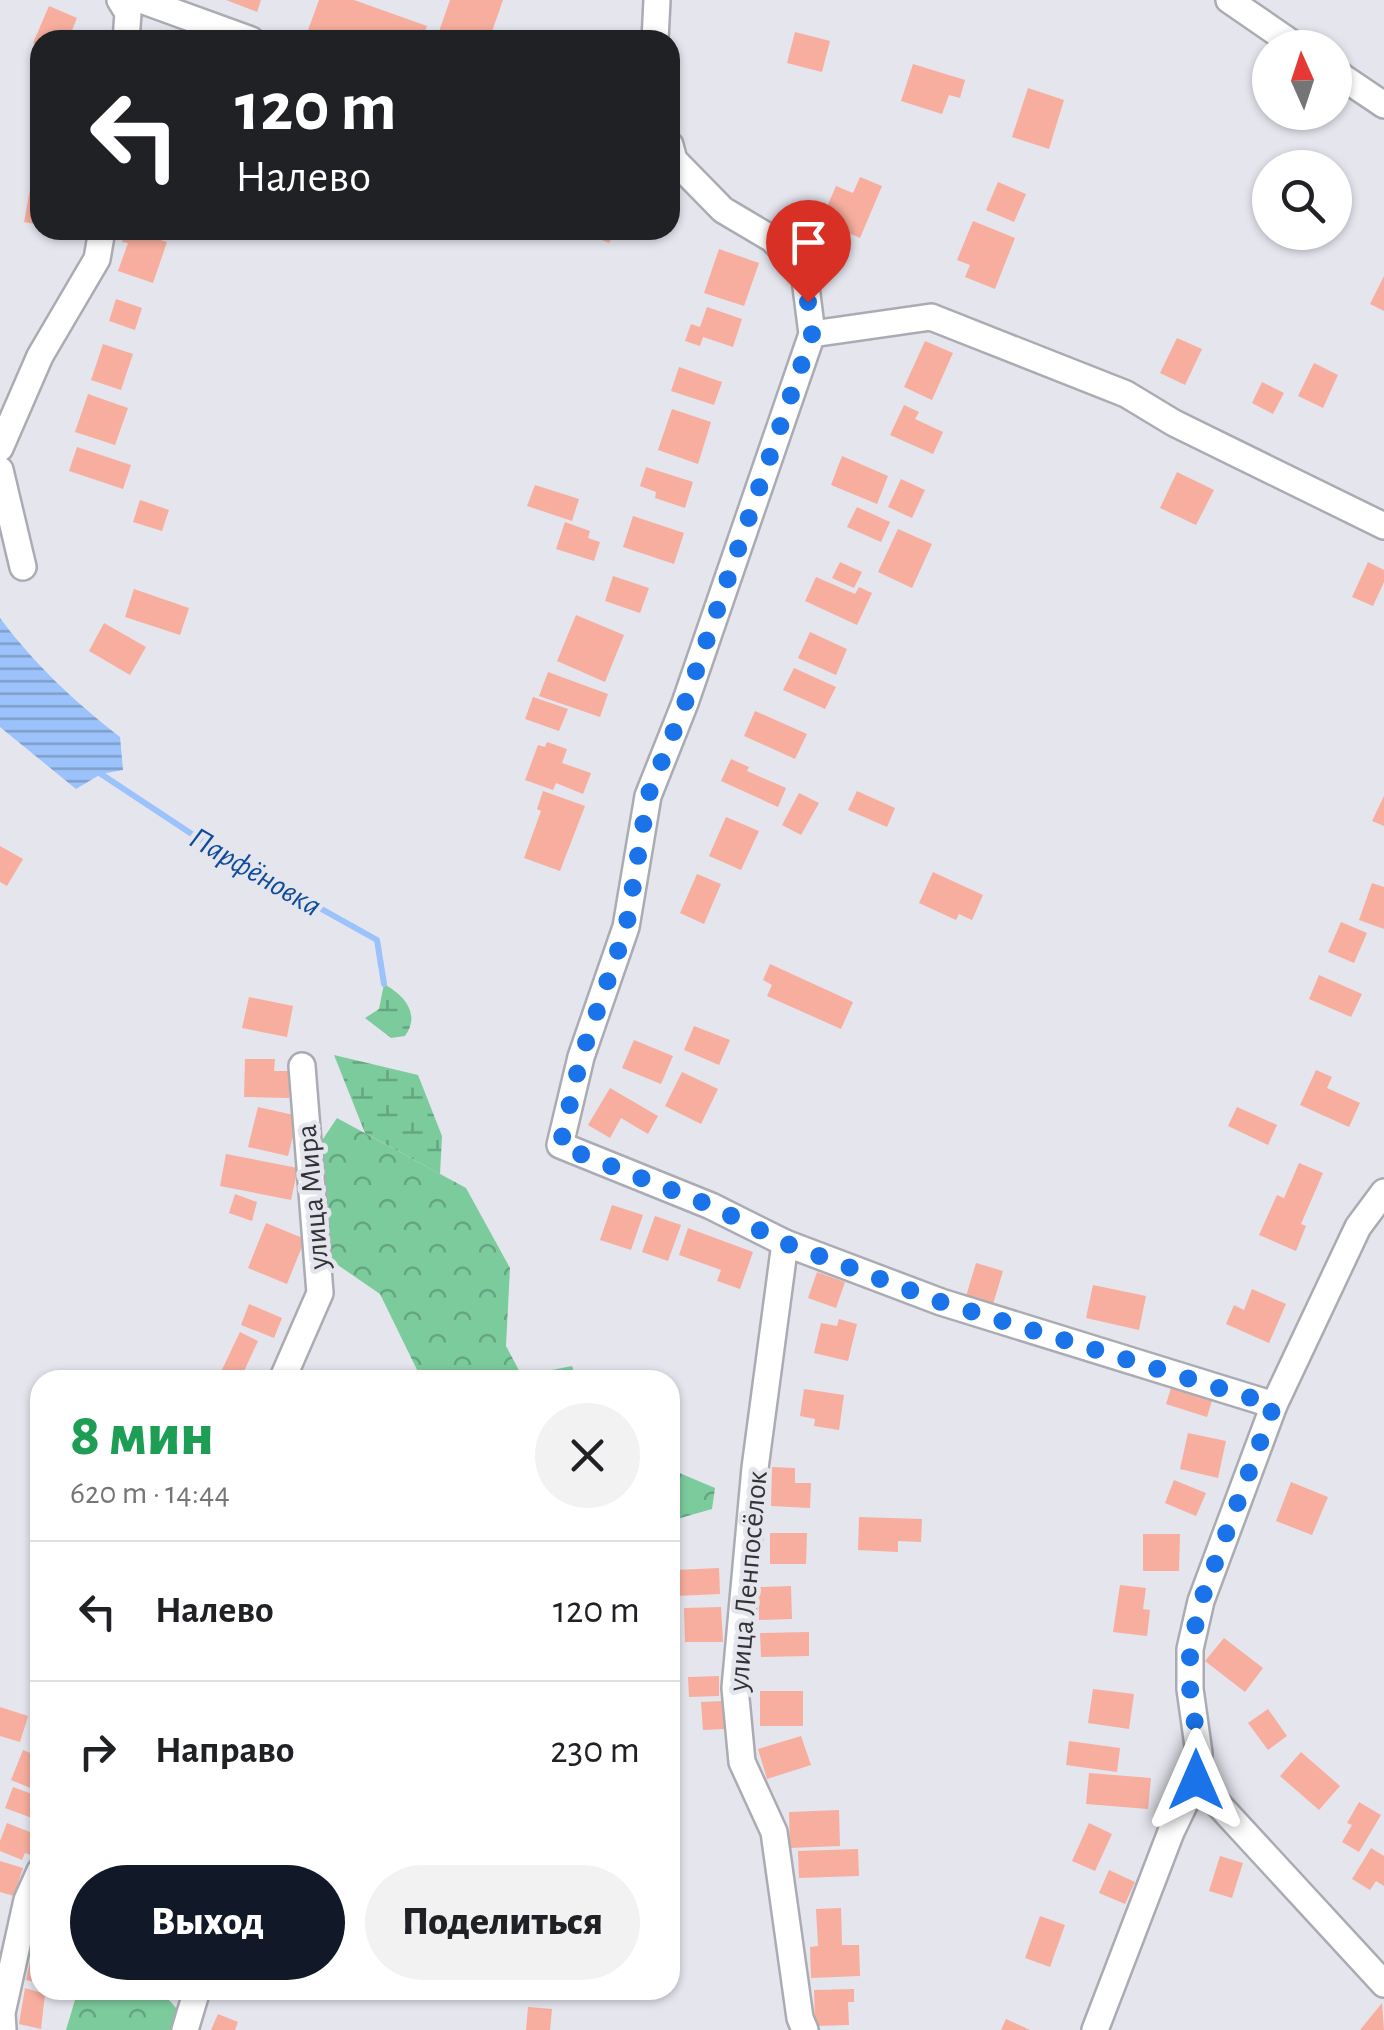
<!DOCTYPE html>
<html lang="ru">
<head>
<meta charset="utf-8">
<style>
	body { margin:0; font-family:"Alegreya Sans",sans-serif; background:#f2f2f2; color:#202124; height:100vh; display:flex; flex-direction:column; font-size:38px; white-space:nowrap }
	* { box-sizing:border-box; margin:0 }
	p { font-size:32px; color:#757577 }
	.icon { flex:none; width:55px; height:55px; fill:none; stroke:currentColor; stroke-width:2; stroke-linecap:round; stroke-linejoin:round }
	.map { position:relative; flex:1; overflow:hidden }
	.panel { position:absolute; left:30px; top:1370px; width:650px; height:630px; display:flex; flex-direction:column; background:#fff; border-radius:30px; box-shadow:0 2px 8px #0004 }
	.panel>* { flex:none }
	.banner { position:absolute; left:30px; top:30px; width:650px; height:210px; border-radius:30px; box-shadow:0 2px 8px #0004; background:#202124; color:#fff; overflow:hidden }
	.needle { width:65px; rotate:357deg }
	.fabs { position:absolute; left:1252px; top:30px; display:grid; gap:20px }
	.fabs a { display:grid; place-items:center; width:100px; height:100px; border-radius:50%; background:#fff; box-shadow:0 2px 8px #0004; font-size:50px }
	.pin { position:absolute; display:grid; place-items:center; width:85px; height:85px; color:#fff; margin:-102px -42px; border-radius:50% 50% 50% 0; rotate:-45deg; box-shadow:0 0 10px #0007 }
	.pin .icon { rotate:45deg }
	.me { position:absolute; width:110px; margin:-55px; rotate:0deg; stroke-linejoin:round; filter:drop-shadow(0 0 8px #0008) }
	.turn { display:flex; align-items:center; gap:35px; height:210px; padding:0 40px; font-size:45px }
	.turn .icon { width:130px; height:130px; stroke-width:2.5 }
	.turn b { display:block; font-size:70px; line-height:85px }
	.round { display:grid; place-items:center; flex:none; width:105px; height:105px; border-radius:52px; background:#f2f2f2 }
	.overview { display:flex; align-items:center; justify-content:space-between; height:170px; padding:0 40px }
	h1 { font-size:60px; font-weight:800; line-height:75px; color:#1e9e55 }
	.button { display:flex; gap:20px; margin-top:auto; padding:20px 40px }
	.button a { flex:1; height:115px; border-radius:60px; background:#111827; color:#fff; font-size:40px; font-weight:800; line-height:115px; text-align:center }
	.button a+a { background:#f2f2f2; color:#202124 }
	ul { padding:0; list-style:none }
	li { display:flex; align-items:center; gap:30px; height:140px; padding:0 40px; border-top:2px solid #e0e0e0 }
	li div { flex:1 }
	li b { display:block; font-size:38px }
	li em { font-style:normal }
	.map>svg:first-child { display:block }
	.forest { fill:url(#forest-crowns) }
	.wetland { fill:url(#wetland-marsh) }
	.water { fill:url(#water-rules) }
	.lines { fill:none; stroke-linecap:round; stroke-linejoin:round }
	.stream { stroke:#9bc2fa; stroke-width:6 }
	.building { fill:#f7ae9e }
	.minor-casing { stroke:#ababb3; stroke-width:30 }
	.minor { stroke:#fff; stroke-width:25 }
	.route { stroke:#1a73e8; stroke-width:18; stroke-dasharray:0 32.4 }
	.labels { text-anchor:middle; stroke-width:9; stroke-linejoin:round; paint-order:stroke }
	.street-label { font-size:30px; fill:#333336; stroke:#e5e5ee }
	.water-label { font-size:32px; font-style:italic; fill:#0d4c9b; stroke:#e5e5ee }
</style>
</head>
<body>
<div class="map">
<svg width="1384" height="2030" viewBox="0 0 1384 2030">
	<defs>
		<pattern id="forest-crowns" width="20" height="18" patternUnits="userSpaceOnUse" patternTransform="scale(2.5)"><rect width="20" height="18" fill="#7ccb9d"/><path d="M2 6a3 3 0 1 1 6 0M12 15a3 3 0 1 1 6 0" fill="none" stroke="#66a581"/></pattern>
		<pattern id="wetland-marsh" width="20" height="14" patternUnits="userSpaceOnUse" patternTransform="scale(2.5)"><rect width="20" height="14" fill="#7ccb9d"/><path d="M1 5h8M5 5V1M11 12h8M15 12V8" fill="none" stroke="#66a581"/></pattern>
		<pattern id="water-rules" width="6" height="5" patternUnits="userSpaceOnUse" patternTransform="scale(2.5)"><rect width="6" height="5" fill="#9bc2fa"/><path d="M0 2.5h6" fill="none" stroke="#7f9ecb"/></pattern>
	</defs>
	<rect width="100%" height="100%" fill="#e5e5ee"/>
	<g class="forest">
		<path d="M337,1118L466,1188L510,1268L506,1346L522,1376L572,1366L577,1380H422L380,1294L332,1261L319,1145Z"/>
		<path d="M670,1469L715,1488L712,1509L670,1521Z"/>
		<path d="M78,1990H160L177,2009L174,2030H66Z"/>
	</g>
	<g class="wetland">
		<path d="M384,984C404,995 421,1014 405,1036L391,1038L365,1018L379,1009Z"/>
		<path d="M334,1055L418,1075L442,1136L440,1174L365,1133Z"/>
	</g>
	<path class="water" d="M0,618C35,665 74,701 120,737L123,770L101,774L76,789L0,727Z"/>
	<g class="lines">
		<path class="stream" d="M101,774L216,850L377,940L384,984"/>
	</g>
	<g class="building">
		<path d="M226,0H261L257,12Z"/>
		<path d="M319,0H354L427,26L422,40H337L308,30Z"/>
		<path d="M450,0H503L489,40H436Z"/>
		<path d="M49,6L77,18L68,40H40V45L33,43Z"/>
		<path d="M795,32L830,41L822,72L787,63Z"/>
		<path d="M913,64L965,80L960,98L949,95L942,114L901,101Z"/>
		<path d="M1028,88L1064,100L1049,149L1012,137Z"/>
		<path d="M860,177L882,186L860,238L849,233L844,244L816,232L836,186L853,193Z"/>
		<path d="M32,179L40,180V225L24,222Z"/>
		<path d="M998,182L1026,194L1014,222L986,210Z"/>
		<path d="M973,221L1015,238L995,289L965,277L970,265L957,260Z"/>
		<path d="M126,230L167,242L153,283L118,271L128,243L122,242Z"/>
		<path d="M148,230H175L172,239Z"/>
		<path d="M578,230H615L609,243Z"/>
		<path d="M719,249L759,263L744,306L704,293Z"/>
		<path d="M1384,276V311L1370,304Z"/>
		<path d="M116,299L142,308L135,330L109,321Z"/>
		<path d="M707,307L742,319L733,347L703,337L700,346L685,341L691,324L700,327Z"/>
		<path d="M1177,338L1202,349L1185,385L1160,373Z"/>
		<path d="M925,341L953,353L932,400L904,387Z"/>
		<path d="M103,344L133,354L121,390L91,380Z"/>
		<path d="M1314,363L1338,375L1323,408L1298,396Z"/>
		<path d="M679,367L722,382L714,405L671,391Z"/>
		<path d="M1262,382L1284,393L1273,414L1252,403Z"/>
		<path d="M88,394L128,408L115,445L75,432Z"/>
		<path d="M904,405L919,412L915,419L943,432L933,454L890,435Z"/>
		<path d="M672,409L711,422L698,464L658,450Z"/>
		<path d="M77,447L131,465L123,489L69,471Z"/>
		<path d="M842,456L888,476L877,504L831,485Z"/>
		<path d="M646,467L693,482L685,508L655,498L656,492L640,486Z"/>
		<path d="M1177,472L1214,490L1196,525L1160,508Z"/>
		<path d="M901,479L925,490L912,518L888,507Z"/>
		<path d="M535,485L579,499L572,521L527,506Z"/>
		<path d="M140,500L169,510L162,531L133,522Z"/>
		<path d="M857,507L890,522L881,542L847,527Z"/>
		<path d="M633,516L684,533L674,564L623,547Z"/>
		<path d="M565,522L590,531L588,538L600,542L594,561L556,549Z"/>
		<path d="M898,529L932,544L912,588L878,572Z"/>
		<path d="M840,562L862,572L854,588L832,578Z"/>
		<path d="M1368,562L1384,570V582L1373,606L1352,597Z"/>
		<path d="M613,576L649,588L640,613L605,601Z"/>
		<path d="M816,577L855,594L859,587L872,593L857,625L805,601Z"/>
		<path d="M134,589L189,608L180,635L125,617Z"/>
		<path d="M576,615L624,635L605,682L557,661Z"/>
		<path d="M104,623L146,647L130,675L89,651Z"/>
		<path d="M810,632L847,649L836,675L798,658Z"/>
		<path d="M794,668L836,687L825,709L783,690Z"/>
		<path d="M548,672L608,694L600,717L539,696Z"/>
		<path d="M533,697L568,709L559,731L525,719Z"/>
		<path d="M755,711L807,734L795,759L744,736Z"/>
		<path d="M547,742L567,749L562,763L591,773L583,794L556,783L553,790L525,780L538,745L545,747Z"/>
		<path d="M731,759L749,767L747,771L786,788L778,807L721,781Z"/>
		<path d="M543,791L585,806L560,871L524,858L541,811L537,809Z"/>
		<path d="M857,791L895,808L887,827L848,810Z"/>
		<path d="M799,793L819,803L801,835L782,825Z"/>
		<path d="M1384,796V826L1372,821Z"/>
		<path d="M726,817L759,831L741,870L709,856Z"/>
		<path d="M0,846L23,859L7,886L0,882Z"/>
		<path d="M933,872L983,895L972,920L959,914L956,920L919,903Z"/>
		<path d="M697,874L721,884L704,924L680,913Z"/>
		<path d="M1372,883L1384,887V929L1359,920Z"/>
		<path d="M1341,922L1367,933L1354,963L1328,952Z"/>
		<path d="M770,964L853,1002L841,1029L767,996L772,985L763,980Z"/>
		<path d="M1319,975L1362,994L1351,1017L1309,999Z"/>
		<path d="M249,997L293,1006L287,1037L242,1028Z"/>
		<path d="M694,1026L730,1040L719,1065L684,1050Z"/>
		<path d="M634,1040L673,1056L661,1084L622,1068Z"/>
		<path d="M245,1059H275L274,1071H290L289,1098L244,1097Z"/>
		<path d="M1316,1070L1332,1077L1327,1088L1360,1103L1349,1127L1300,1105Z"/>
		<path d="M682,1072L718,1089L701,1124L665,1106Z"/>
		<path d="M610,1088L658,1116L648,1134L621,1118L610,1138L588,1125Z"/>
		<path d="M258,1107L298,1116L288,1156L248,1147Z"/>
		<path d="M1237,1107L1277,1125L1268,1145L1228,1126Z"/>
		<path d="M226,1154L298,1168L291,1200L220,1186Z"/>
		<path d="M1299,1163L1323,1173L1301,1224L1306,1226L1296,1251L1259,1235L1277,1195L1284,1198Z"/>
		<path d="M235,1194L257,1202L252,1221L229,1213Z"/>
		<path d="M612,1205L643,1215L631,1250L600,1240Z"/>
		<path d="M655,1216L681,1225L668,1261L642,1252Z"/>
		<path d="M266,1223L305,1239L287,1284L248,1268Z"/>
		<path d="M688,1228L753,1252L740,1289L717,1281L721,1270L679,1255Z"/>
		<path d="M976,1263L1003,1271L991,1311L964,1303Z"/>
		<path d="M817,1272L845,1282L836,1308L808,1298Z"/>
		<path d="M1093,1285L1146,1296L1139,1330L1086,1318Z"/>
		<path d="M1252,1289L1286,1304L1269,1343L1226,1324L1234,1305L1244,1310Z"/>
		<path d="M249,1304L282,1318L274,1338L241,1325Z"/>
		<path d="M839,1319L857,1324L848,1361L814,1353L821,1323L837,1326Z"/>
		<path d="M240,1332L258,1341L240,1380H217Z"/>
		<path d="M1173,1382L1214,1394L1207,1417L1166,1404Z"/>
		<path d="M804,1389L844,1395L839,1430L814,1426L815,1419L800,1416Z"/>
		<path d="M1188,1433L1226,1441L1218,1478L1180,1469Z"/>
		<path d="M772,1467L795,1468V1483H811L810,1508L771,1506Z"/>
		<path d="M1174,1480L1206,1493L1196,1516L1165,1503Z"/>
		<path d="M1291,1482L1328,1497L1312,1535L1276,1521Z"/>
		<path d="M859,1517L922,1519L921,1542L898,1541V1552L858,1550Z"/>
		<path d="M770,1533H807L806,1564H770Z"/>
		<path d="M1143,1534H1180L1179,1571H1143Z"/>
		<path d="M719,1568L720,1594L676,1596L675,1570Z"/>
		<path d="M1120,1585L1146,1588L1143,1609L1150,1610L1147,1636L1113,1632Z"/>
		<path d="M791,1586L792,1619L759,1620L758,1587Z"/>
		<path d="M721,1607L723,1642H685L684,1608Z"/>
		<path d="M809,1632V1656L761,1657L760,1633Z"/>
		<path d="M1224,1638L1263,1668L1245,1692L1205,1661Z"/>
		<path d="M719,1676V1696L689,1697L688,1677Z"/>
		<path d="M1093,1689L1134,1694L1129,1729L1088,1723Z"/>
		<rect x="760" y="1691" width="43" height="35"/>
		<path d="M723,1701L725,1729L703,1730L701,1702Z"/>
		<path d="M0,1707L28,1716L20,1742L0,1736Z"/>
		<path d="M1268,1709L1287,1736L1268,1750L1248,1723Z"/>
		<path d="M801,1736L811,1765L767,1779L758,1749Z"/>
		<path d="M1069,1741L1120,1748L1117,1772L1066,1765Z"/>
		<path d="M23,1750L40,1757V1792L11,1780Z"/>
		<path d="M1301,1752L1340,1786L1319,1810L1280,1776Z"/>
		<path d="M1089,1773L1151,1778L1148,1809L1086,1804Z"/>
		<path d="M13,1787L40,1797V1821L5,1808Z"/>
		<path d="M1359,1802L1381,1815L1359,1852L1342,1842L1352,1825L1347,1823Z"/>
		<path d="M839,1810L840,1846L790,1848L789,1812Z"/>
		<path d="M7,1823L40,1836L34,1856L25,1853L22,1860L0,1851V1841Z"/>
		<path d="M1089,1823L1112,1834L1095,1871L1072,1861Z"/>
		<path d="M1371,1848L1384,1856V1886L1376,1881L1370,1890L1352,1879Z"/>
		<path d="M858,1849L859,1876L799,1878L798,1851Z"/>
		<path d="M1220,1856L1243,1863L1232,1898L1209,1891Z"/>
		<path d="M0,1861L23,1868L14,1896L0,1892Z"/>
		<path d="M1109,1870L1135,1882L1125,1904L1099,1893Z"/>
		<path d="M841,1908L842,1945H859L860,1976L811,1978L810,1947L818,1946L816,1909Z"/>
		<path d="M1040,1916L1065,1925L1050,1967L1025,1958Z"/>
		<path d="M33,1948L40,1949V1983L26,1980Z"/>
		<path d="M25,1988L45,1994L41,2029L19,2024Z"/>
		<path d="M854,1989V2002H848L849,2025L815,2026L814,1990Z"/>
		<path d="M1382,2003L1384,2030H1360Z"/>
		<path d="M528,2007L552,2009L550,2030H526Z"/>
		<path d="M218,2014L238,2022L235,2030H211Z"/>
		<path d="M1006,2019L1030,2030H1001Z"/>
	</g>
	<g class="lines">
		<g class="minor-casing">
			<g id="minor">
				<path d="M120,0L128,13L126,40"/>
				<path d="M141,0L251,40"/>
				<path d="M1229,0L1299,48"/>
				<path d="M655,40L657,0"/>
				<path d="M1335,72L1384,105"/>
				<path d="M670,145L674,160L723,210L772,239L804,271L812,334L685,703L648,796L626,927L581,1057L560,1145L711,1206L785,1243L941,1302L1274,1405"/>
				<path d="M812,334L931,317L1126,394L1174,423L1384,526"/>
				<path d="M0,448L40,356L97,259L102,230"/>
				<path d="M0,470L23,567"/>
				<path d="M785,1243L755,1468L735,1688L742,1762L774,1832L800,2018L805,2030"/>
				<path d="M282,1380L320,1293L302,1066"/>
				<path d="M1196,1780L1384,1984"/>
				<path d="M3,2030L2,2013L27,1900L40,1871"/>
				<path d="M185,2030L197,1990"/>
				<path d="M1095,2030L1171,1832L1196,1780L1199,1753L1190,1689V1649L1201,1601L1274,1405L1358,1227L1384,1192"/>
			</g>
		</g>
		<use href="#minor" class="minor"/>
	</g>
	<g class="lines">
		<path class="route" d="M808,302L812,334L685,703L648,796L626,928L581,1057L560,1146L712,1206L785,1243L941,1302L1274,1405L1201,1601L1190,1649V1688L1199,1753L1196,1780"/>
	</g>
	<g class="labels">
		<g class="street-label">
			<text transform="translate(312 1197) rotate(-95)" y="10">улица Мира</text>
			<text transform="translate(747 1581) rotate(-85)" y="10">улица Ленпосёлок</text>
		</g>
		<g class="water-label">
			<text transform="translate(256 871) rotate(30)" y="11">Парфёновка</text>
		</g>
	</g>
</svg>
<div class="fabs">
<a><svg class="needle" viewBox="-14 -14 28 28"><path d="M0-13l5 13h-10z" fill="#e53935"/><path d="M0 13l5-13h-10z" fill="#757577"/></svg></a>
<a><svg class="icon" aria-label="search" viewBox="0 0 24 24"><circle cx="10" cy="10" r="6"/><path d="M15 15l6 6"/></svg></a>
</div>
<div class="pin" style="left:808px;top:302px;background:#d93025"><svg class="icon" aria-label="arrive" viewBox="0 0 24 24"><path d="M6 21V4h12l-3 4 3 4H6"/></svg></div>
<svg class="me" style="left:1196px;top:1780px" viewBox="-20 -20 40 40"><path d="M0-17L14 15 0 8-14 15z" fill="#1a73e8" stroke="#fff" stroke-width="4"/></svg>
<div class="banner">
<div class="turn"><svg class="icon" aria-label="left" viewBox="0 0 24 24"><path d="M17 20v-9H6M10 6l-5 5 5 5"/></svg><div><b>120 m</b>Налево</div></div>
</div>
<section class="panel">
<div class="overview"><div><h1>8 мин</h1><p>620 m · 14:44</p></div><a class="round"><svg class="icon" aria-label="close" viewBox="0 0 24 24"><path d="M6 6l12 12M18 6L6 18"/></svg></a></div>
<ul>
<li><svg class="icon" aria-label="left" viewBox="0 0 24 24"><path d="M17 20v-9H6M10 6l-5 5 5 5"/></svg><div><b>Налево</b></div><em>120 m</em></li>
<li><svg class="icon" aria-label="right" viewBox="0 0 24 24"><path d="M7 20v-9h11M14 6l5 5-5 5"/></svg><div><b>Направо</b></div><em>230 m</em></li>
</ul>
<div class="button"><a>Выход</a><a>Поделиться</a></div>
</section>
</div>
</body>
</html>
